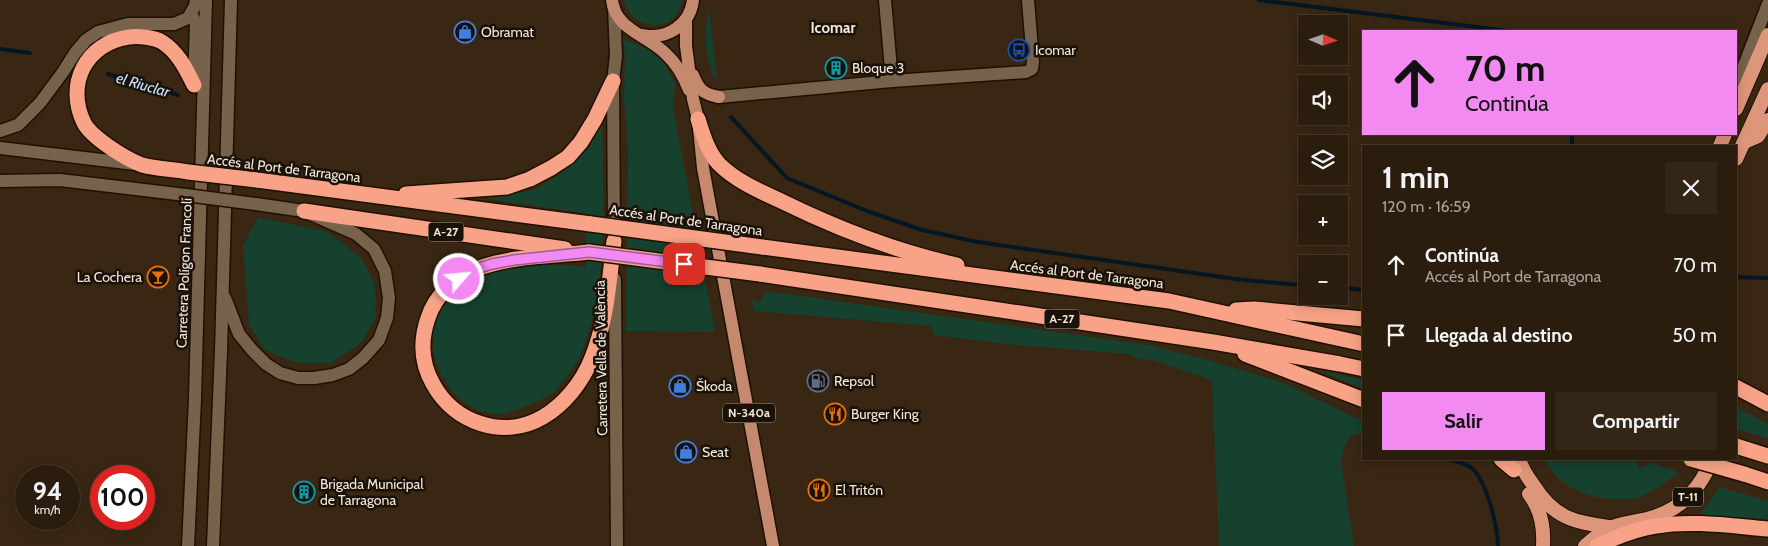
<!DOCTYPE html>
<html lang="es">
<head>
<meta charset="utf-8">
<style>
	body { margin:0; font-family:Cabin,sans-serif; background:#332617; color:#f1f3f6; height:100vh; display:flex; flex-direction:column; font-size:19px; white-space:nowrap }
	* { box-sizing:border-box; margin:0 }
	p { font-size:16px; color:#a6a29e }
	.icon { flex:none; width:28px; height:28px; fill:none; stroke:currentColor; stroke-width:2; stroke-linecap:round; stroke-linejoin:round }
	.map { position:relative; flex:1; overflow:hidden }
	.drawer { position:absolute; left:1362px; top:145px; width:375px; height:315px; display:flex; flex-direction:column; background:#2b1d0e; border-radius:0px; box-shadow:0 2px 12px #0003,0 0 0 1px #473b2e }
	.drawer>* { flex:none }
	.hud { position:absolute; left:1362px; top:30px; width:375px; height:105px; border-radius:0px; box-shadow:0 2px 12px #0003,0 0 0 1px #473b2e; background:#f28af2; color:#111; overflow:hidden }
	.needle { width:32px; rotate:92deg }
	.tools { position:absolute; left:1298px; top:15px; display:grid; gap:10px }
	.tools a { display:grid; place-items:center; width:50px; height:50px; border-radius:0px; background:#2b1d0e; box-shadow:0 2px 12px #0003,0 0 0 1px #473b2e; font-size:25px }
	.speed { position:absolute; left:15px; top:465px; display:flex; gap:10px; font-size:25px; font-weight:700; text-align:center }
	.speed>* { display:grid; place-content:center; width:65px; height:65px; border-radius:50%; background:#2b1d0e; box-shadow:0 2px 12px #0003,0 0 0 1px #473b2e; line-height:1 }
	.speed small { font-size:12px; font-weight:400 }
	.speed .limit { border:8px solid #d22; background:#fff; color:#111 }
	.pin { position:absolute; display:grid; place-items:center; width:42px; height:42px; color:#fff; margin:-21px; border-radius:10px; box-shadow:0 2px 8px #0006 }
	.me { position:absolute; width:55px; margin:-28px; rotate:63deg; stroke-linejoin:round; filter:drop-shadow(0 0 4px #0008) }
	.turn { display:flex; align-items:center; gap:18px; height:105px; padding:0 20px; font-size:22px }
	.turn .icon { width:65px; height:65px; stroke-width:2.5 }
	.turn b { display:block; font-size:35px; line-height:42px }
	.round { display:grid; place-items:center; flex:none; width:52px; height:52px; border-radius:0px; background:#332617 }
	.overview { display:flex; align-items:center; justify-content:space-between; height:85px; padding:0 20px }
	h1 { font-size:30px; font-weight:700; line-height:38px }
	.cta { display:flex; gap:10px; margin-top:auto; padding:10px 20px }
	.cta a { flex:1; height:58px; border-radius:0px; background:#f28af2; color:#111; font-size:20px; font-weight:700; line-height:58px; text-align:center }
	.cta a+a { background:#332617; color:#f1f3f6 }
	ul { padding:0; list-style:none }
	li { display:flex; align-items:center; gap:15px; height:70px; padding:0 20px }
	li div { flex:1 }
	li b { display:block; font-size:19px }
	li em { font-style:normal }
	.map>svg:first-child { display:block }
	.green { fill:#16412f }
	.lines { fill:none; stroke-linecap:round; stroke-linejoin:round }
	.stream { stroke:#051723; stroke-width:4 }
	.minor-casing { stroke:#201000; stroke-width:15 }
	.tertiary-casing { stroke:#201000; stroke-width:15 }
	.primary-casing { stroke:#201000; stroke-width:15 }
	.trunk-casing { stroke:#201000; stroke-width:16 }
	.motorway-casing { stroke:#201000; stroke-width:18 }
	.minor { stroke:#77624c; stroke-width:12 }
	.tertiary { stroke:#77624c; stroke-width:12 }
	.primary { stroke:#c4896f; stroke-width:12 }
	.trunk { stroke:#de967b; stroke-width:14 }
	.motorway { stroke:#f8a387; stroke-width:15 }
	.minor-bridge-casing { stroke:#201000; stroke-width:15; stroke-linecap:butt }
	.motorway-bridge-casing { stroke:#201000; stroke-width:18; stroke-linecap:butt }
	.minor-bridge { stroke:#77624c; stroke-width:12 }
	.motorway-bridge { stroke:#f8a387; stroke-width:15 }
	.route-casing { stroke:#9d5a9d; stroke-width:12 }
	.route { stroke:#f28af2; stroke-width:9 }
	.labels { text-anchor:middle; stroke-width:5; stroke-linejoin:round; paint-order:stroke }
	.shield { fill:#1a1209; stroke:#b2a79c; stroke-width:1 }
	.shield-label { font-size:12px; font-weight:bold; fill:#f3e7db }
	.poi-label { font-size:14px; fill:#f3e7db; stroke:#1a1209; text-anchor:start }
	.street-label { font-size:14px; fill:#f3e7db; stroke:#1a1209 }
	.neighbourhood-label { font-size:15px; font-weight:bold; fill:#f3e7db; stroke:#1a1209 }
	.water-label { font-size:15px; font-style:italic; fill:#c5e4fc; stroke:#1a1209 }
</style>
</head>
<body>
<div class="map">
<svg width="1768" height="546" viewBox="0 0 1768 546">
	<rect width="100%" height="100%" fill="#392713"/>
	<g class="green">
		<path d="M624,0H682C678,34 632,32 624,0Z"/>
		<path d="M709,9L717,80C704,66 704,27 709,9Z"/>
		<path d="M623,39L648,49L657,55L665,64L675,83L673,108L715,332L626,331L628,149L624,99L625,58Z"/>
		<path d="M602,124C603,199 610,286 580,356C578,362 558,389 553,393C548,397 539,400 533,403C521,408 506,416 493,414C475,412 456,399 447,384C408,325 455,277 514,265C520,264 527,265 533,264C551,264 568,265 586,267L585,213L488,199L536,189L565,171L588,149Z"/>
		<path d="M258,217L328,232L362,259L375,285L376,318L361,343L331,363H297L265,350L249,325L243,246Z"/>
		<path d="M766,291L1149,345L1211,361L1284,383L1364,422V433L1351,435L1345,445L1341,460L1354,546H1219L1212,380L1153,360L1140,359L1129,354L1015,345L934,335L931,326L754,311L752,299L759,303Z"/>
		<path d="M1317,370L1364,380V389Z"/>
		<path d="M1738,408L1768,424V439L1738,429Z"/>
		<path d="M1544,459H1636L1638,468L1651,463L1679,472C1666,482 1652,493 1636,498C1632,500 1626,499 1621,499C1590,500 1558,488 1544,459Z"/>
		<path d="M1719,487L1768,501V520L1699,514L1709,503Z"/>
	</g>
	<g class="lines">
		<g class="stream">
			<path d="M1259,0L1509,31"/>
			<path d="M0,49L30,53"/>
			<path d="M108,74L178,95"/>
			<path d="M731,117L787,178L867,211L922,230L978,242L1236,279L1299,285L1306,284"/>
			<path d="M1572,146V134"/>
			<path d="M1736,277L1768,278"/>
			<path d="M1339,287L1364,290"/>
			<path d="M1448,459C1455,461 1468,464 1473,469C1488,485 1497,525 1498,546"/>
		</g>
		<g class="minor-casing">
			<g id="minor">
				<path d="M885,0L892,81"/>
				<path d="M191,14L196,23L194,85"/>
				<path d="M1738,81L1768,4"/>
				<path d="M719,97L892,81L1026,72L1032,69L1033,62L1028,0"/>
				<path d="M0,131L18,125L40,103L63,72L75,53L86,40L98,32L128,24H174L188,18L195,6L196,0"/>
				<path d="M0,148L135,164"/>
				<path d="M0,181L60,180L186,195"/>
				<path d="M225,298L239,334L252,350L266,364L280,373L298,378H314L333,375L349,369L363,358L379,340L387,318L389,298L385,271L374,249L356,234L304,211L256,204"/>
				<path d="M188,546L195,399L206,0"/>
				<path d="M213,546L221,351L231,0"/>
			</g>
		</g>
		<g class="tertiary-casing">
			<g id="tertiary">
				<path d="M614,7L616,56L613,81L614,236"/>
				<path d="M615,279L617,546"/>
			</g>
		</g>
		<g class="primary-casing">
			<g id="primary">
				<path d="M612,0C615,30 648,35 666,54C677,64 684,77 689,90"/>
				<path d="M686,19V46L693,99L698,119L703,168L773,546"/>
				<path d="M643,35C667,40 690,25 693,0"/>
				<path d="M693,75C699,90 703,94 719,97"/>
			</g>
		</g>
		<g class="trunk-casing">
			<g id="trunk">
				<path d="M1736,109L1768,35"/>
				<path d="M1744,142L1758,136L1768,120"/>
				<path d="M1720,146L1725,134"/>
				<path d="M1736,159L1768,89"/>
				<path d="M1519,459C1522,469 1528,478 1534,486C1556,521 1577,522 1615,528"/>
				<path d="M1529,494C1541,509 1544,528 1543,546"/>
				<path d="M1585,546C1592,540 1601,532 1610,528C1620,523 1635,522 1647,519C1680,511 1700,490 1712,459"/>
			</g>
		</g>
		<g class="motorway-casing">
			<g id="motorway">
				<path d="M698,119C703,135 708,152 719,164C736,181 759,191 781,201C838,229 894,251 957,265"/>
				<path d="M188,172C173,169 156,169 142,165C126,159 92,138 84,123C65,84 86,43 129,37C138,36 154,37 162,42C178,52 186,69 194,85"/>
				<path d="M257,180L591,224"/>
				<path d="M406,194L507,187L530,179L551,168L568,157L581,142L595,119L613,81"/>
				<path d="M304,211L565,249"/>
				<path d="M762,247L1169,301L1364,344"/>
				<path d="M589,252C554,256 508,256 477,269C454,278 435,296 428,318C420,341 421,363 433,384C454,423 504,440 543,417C565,404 582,382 591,360C607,322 609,281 614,241"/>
				<path d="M760,274L1213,342L1340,364L1364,369"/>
				<path d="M1236,310L1254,309L1364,319"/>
				<path d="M1245,354L1364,400"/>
				<path d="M1736,387L1768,404"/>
				<path d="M1736,446L1768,456"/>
				<path d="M1501,459L1514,470"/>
				<path d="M1744,474L1768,482"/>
				<path d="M1597,546C1616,537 1635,529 1656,526C1692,520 1731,526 1768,529"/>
			</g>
		</g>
		<use href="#minor" class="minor"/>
		<use href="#tertiary" class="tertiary"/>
		<use href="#primary" class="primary"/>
		<use href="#trunk" class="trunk"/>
		<use href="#motorway" class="motorway"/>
		<g class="minor-bridge-casing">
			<path id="minor-bridge" d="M186,195L256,204"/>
		</g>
		<g class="motorway-bridge-casing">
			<g id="motorway-bridge">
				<path d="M188,172L257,180"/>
				<path d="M591,224L762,247"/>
				<path d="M589,252L760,274"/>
				<path d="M1691,459L1744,474"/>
			</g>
		</g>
		<use href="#minor-bridge" class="minor-bridge"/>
		<use href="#motorway-bridge" class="motorway-bridge"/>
	</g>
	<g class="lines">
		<g class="route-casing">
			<path id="route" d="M459,279L476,269L492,264L514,260L589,252L684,264"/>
		</g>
		<use href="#route" class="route"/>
	</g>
	<defs>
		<g id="shop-ring" transform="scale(1.125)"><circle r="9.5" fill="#1a1209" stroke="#3f7fe0" stroke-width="1.5"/><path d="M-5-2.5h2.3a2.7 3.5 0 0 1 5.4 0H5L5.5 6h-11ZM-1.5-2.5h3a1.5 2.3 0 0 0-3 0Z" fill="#3f7fe0"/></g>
		<g id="bus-ring" transform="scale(1.125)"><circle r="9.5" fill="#1a1209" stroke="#1a4fb4" stroke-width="1.5"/><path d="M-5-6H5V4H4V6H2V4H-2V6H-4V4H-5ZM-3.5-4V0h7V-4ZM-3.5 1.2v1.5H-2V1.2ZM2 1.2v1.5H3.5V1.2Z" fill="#1a4fb4"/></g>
		<g id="building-ring" transform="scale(1.125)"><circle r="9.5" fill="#1a1209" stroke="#0f9aa8" stroke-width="1.5"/><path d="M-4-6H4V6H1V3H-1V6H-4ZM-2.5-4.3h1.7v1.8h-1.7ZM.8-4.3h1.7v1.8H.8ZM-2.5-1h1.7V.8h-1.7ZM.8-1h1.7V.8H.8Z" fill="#0f9aa8"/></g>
		<g id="bar-ring" transform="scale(1.125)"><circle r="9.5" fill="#1a1209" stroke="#e8710a" stroke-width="1.5"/><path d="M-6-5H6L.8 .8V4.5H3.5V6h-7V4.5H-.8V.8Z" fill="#e8710a"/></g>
		<g id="fuel-ring" transform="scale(1.125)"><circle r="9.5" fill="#1a1209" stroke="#5c6f8a" stroke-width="1.5"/><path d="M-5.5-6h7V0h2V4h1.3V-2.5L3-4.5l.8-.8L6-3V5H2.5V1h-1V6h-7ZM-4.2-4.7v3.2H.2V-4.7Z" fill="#5c6f8a"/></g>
		<g id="restaurant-ring" transform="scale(1.125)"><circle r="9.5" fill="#1a1209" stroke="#e8710a" stroke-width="1.5"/><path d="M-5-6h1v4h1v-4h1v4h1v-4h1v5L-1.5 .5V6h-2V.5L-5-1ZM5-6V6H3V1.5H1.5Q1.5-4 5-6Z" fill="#e8710a"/></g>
	</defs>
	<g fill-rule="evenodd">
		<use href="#shop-ring" x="465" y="32"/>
		<use href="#bus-ring" x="1019" y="50"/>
		<use href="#building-ring" x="836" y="68"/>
		<use href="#bar-ring" x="158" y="277"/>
		<use href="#fuel-ring" x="818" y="381"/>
		<use href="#shop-ring" x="680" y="386"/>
		<use href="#restaurant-ring" x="835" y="414"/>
		<use href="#shop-ring" x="686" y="452"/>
		<use href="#restaurant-ring" x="819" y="490"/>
		<use href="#building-ring" x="304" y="492"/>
	</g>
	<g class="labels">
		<g class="shield">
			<rect x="428.5" y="222.5" width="35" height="19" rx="4"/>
			<rect x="1044.5" y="309.5" width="35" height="19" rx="4"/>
			<rect x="723" y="403.5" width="52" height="19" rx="4"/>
			<rect x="1673" y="487.5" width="30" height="19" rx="4"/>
		</g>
		<g class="shield-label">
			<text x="446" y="236">A-27</text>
			<text x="1062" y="323">A-27</text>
			<text x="749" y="417">N-340a</text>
			<text x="1688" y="501">T-11</text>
		</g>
		<g class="poi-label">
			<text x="481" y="37">Obramat</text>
			<text x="1035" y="55">Icomar</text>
			<text x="852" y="73">Bloque 3</text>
			<text x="142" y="282" text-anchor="end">La Cochera</text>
			<text x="834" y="386">Repsol</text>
			<text x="696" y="391">Škoda</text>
			<text x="851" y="419">Burger King</text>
			<text x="702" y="457">Seat</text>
			<text x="320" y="489">Brigada Municipal<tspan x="320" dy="16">de Tarragona</tspan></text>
			<text x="835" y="495">El Tritón</text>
		</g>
		<g class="street-label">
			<text transform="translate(284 168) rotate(7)" y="5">Accés al Port de Tarragona</text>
			<text transform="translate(686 220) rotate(8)" y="5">Accés al Port de Tarragona</text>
			<text transform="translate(184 273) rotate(-88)" y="5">Carretera Polígon Francolí</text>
			<text transform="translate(1087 274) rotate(7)" y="5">Accés al Port de Tarragona</text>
			<text transform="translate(601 358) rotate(-91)" y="5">Carretera Vella de València</text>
		</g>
		<g class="neighbourhood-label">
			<text x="833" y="33">Icomar</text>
		</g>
		<g class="water-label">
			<text transform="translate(143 85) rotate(16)" y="5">el Riuclar</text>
		</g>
	</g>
</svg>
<div class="tools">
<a><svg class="needle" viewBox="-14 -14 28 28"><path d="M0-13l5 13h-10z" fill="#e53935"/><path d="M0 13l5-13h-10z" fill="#a6a29e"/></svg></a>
<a><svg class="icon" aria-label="sound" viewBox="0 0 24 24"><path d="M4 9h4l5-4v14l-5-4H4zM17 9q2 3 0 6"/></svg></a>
<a><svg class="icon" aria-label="layers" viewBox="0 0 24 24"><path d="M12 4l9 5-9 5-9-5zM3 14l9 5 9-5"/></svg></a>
<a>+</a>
<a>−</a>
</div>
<div class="speed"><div>94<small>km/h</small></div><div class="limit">100</div></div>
<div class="pin" style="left:684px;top:264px;background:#d93025"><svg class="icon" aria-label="arrive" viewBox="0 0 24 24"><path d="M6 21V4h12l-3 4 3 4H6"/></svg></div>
<svg class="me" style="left:459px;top:279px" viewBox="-20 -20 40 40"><circle r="17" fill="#f28af2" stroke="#fff" stroke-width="3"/><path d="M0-11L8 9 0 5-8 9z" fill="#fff"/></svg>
<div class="hud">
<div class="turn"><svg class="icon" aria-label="ahead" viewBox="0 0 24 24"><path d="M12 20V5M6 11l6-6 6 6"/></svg><div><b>70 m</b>Continúa</div></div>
</div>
<section class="drawer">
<div class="overview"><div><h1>1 min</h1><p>120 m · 16:59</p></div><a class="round"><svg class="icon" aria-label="close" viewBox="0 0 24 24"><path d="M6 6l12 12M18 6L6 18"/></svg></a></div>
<ul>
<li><svg class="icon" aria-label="ahead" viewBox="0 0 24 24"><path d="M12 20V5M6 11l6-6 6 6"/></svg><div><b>Continúa</b><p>Accés al Port de Tarragona</p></div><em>70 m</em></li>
<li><svg class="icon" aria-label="arrive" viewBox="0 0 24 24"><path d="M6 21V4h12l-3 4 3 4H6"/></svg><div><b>Llegada al destino</b></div><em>50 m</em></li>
</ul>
<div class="cta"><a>Salir</a><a>Compartir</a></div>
</section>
</div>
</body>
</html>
